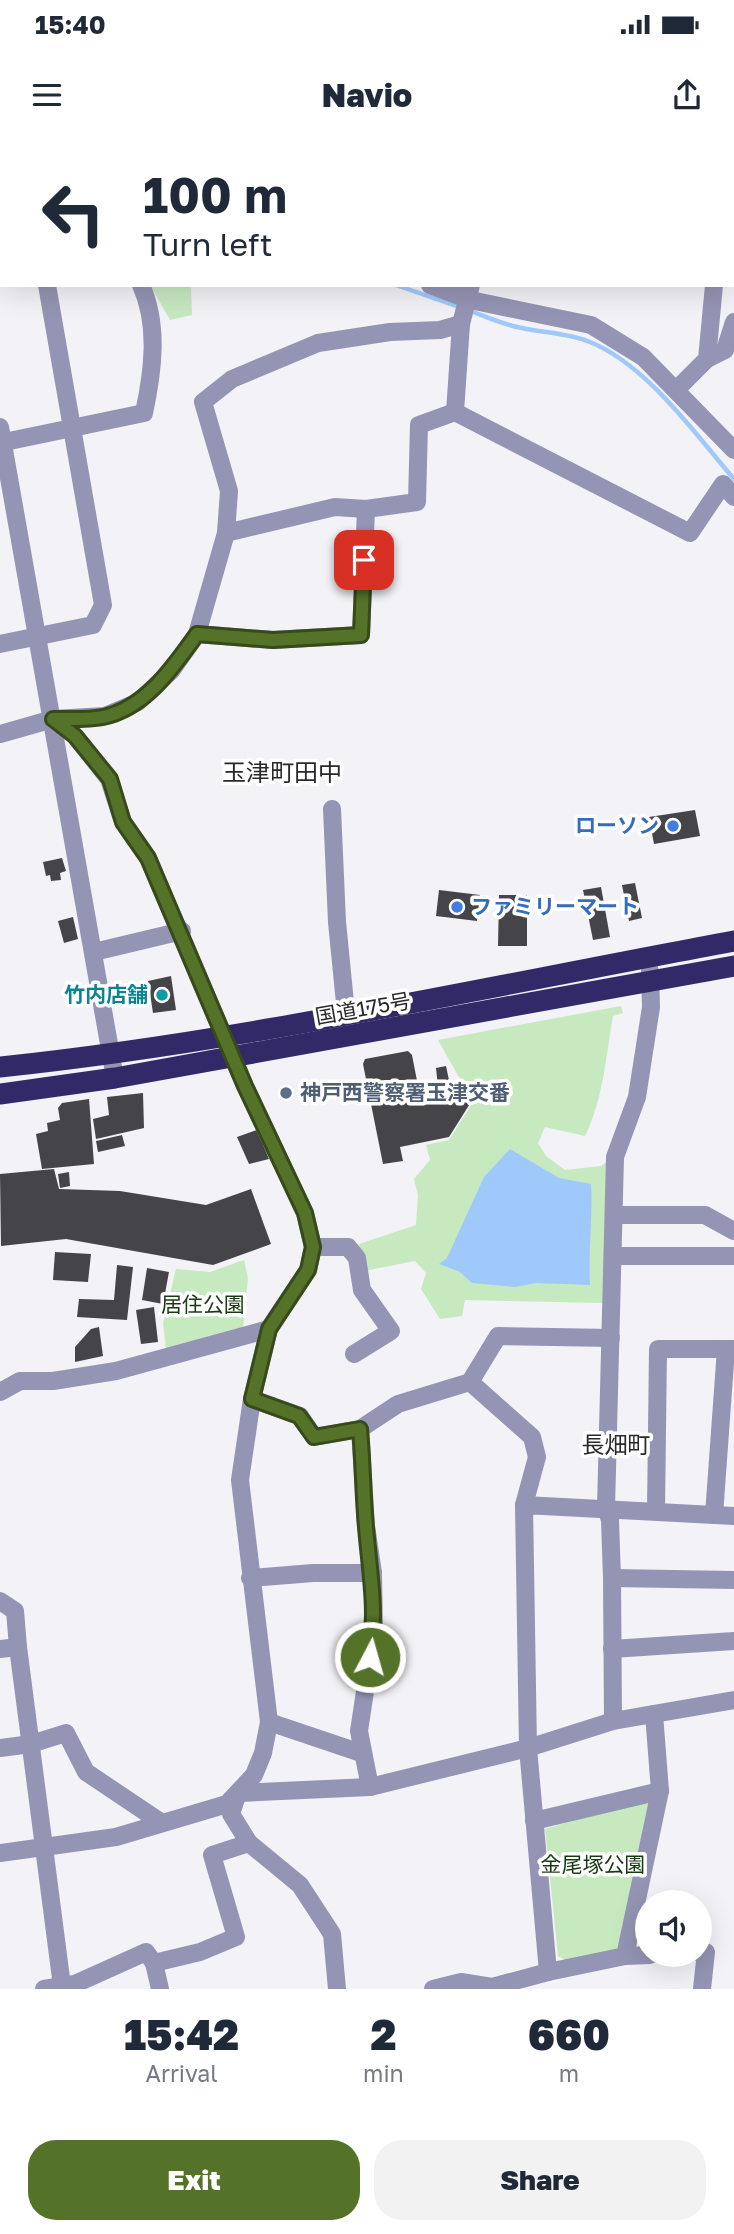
<!DOCTYPE html>
<html lang="en">
<head>
<meta charset="utf-8">
<style>
	body { margin:0; font-family:"Golos Text","Noto Sans JP",sans-serif; background:#f2f2f3; color:#1f2937; height:100vh; display:flex; flex-direction:column; font-size:26px; white-space:nowrap }
	* { box-sizing:border-box; margin:0 }
	p { font-size:23px; color:#747a83 }
	.icon { flex:none; width:38px; height:38px; fill:none; stroke:currentColor; stroke-width:2; stroke-linecap:round; stroke-linejoin:round }
	.map { position:relative; height:1849px; overflow:hidden }
	.side { display:flex; flex-direction:column; background:#fff; flex:1 }
	.side>* { flex:none }
	.top-card { position:absolute; left:0px; top:0px; width:735px; height:147px; box-shadow:0 7px 28px #0002; background:#fff; color:#1f2937; overflow:hidden }
	.tools { position:absolute; left:635px; top:1750px; display:grid; gap:14px }
	.tools a { display:grid; place-items:center; width:77px; height:77px; border-radius:50%; background:#fff; box-shadow:0 7px 28px #0002; font-size:35px }
	.pin { position:absolute; display:grid; place-items:center; width:60px; height:60px; color:#fff; margin:-30px; border-radius:14px; box-shadow:0 4px 10px #0006 }
	.me { position:absolute; width:77px; margin:-38px; rotate:6deg; stroke-linejoin:round; filter:drop-shadow(0 0 5px #0008) }
	.turn { display:flex; align-items:center; gap:24px; height:147px; padding:0 28px; font-size:32px }
	.turn .icon { width:91px; height:91px; stroke-width:2.5 }
	.turn b { display:block; font-size:49px; line-height:60px }
	.eta { display:flex; justify-content:space-evenly; align-items:center; height:119px; text-align:center }
	.eta b { font-size:42px; font-weight:800; line-height:49px }
	.action { display:flex; gap:14px; margin-top:auto; padding:14px 28px }
	.action a { flex:1; height:80px; border-radius:28px; background:#557328; color:#fff; font-size:28px; font-weight:800; line-height:80px; text-align:center }
	.action a+a { background:#f2f2f3; color:#1f2937 }
	.status { display:flex; justify-content:space-between; align-items:center; height:49px; padding:0 35px; background:#fff; direction:ltr }
	.status svg { height:19px; fill:currentColor }
	header { display:flex; justify-content:space-between; align-items:center; height:91px; padding:0 28px; background:#fff; font-size:32px; font-weight:800 }
	.map>svg:first-child { display:block }
	.green { fill:#c6e9bf }
	.water { fill:#9fc9fb }
	.lines { fill:none; stroke-linecap:round; stroke-linejoin:round }
	.stream { stroke:#9fc9fb; stroke-width:4.5 }
	.building { fill:#454549 }
	.minor { stroke:#9494b4; stroke-width:18 }
	.highway { stroke:#322a68; stroke-width:21 }
	.route-casing { stroke:#374b1a; stroke-width:18 }
	.route { stroke:#557328; stroke-width:12 }
	.shop-dot { fill:#3f7fe0; stroke:#fff; stroke-width:2.5 }
	.culture-dot { fill:#0f9aa8; stroke:#fff; stroke-width:2.5 }
	.service-dot { fill:#5c6f8a; stroke:#fff; stroke-width:2.5 }
	.labels { text-anchor:middle; stroke-width:7; stroke-linejoin:round; paint-order:stroke }
	.shop-label { font-size:21px; font-weight:bold; fill:#366cbe; stroke:#fff; text-anchor:end }
	.culture-label { font-size:21px; font-weight:bold; fill:#0d838f; stroke:#fff; text-anchor:end }
	.street-label { font-size:21px; fill:#29292b; stroke:#fff }
	.service-label { font-size:21px; font-weight:bold; fill:#4e5e75; stroke:#fff; text-anchor:start }
	.park-label { font-size:21px; fill:#163a0f; stroke:#fff }
	.neighbourhood-label { font-size:23px; fill:#29292b; stroke:#fff }
	.quarter-label { font-size:24px; fill:#29292b; stroke:#fff }
</style>
</head>
<body>
<div class="status"><b>15:40</b><svg viewBox="0 0 49 12"><path d="M0 12V9h3v3zM5 12V6h3v6zM10 12V3h3v9zM15 12V0h3v12zM26 1h20v11H26zM47 4h2v5h-2z"/></svg></div>
<header><svg class="icon" aria-label="menu" viewBox="0 0 24 24"><path d="M4 6h16M4 12h16M4 18h16"/></svg>Navio<svg class="icon" aria-label="share" viewBox="0 0 24 24"><path d="M12 15V3M7 8l5-5 5 5M5 13v7h14v-7"/></svg></header>
<div class="map">
<svg width="734" height="1849" viewBox="0 0 734 1849">
	<rect width="100%" height="100%" fill="#f2f2f7"/>
	<g class="green">
		<path d="M150,145H191L192,175L170,180Z"/>
		<path d="M621,866L623,873L613,876C606,916 603,960 585,996L545,987L538,1003L546,1016L565,1030L601,1026L609,1020L604,1163L465,1160L462,1176L440,1179L421,1149L426,1133L415,1121L364,1131L359,1104L416,1085L418,1055L414,1039L430,1020L426,1005L449,1000L473,962L438,900Z"/>
		<path d="M244,1120L248,1138L243,1189L166,1209L163,1183L176,1129L210,1132Z"/>
		<path d="M642,1660L650,1663L620,1810L568,1821L558,1816L545,1689Z"/>
	</g>
	<path class="water" d="M510,1009L559,1038L591,1044C593,1078 588,1111 590,1145L536,1143L515,1147L472,1143L460,1132L439,1124L447,1118L484,1037Z"/>
	<g class="lines">
		<g class="stream">
			<path d="M6,0L14,2"/>
			<path d="M396,145L462,168"/>
			<path d="M470,171C487,177 504,185 522,188C545,193 568,193 590,202C647,225 695,294 734,339"/>
		</g>
	</g>
	<g class="building">
		<path d="M695,670L700,696L654,704L649,677Z"/>
		<path d="M62,718L66,731L60,733L61,740L51,741L50,735L46,736L43,722Z"/>
		<path d="M635,743L642,778L629,781L622,745Z"/>
		<path d="M601,747L610,797L593,800L583,750Z"/>
		<path d="M439,750L480,755L477,781L436,776Z"/>
		<path d="M499,755H527V806H498Z"/>
		<path d="M73,777L78,799L64,803L58,781Z"/>
		<path d="M171,836L176,870L153,873L148,841Z"/>
		<path d="M408,911L412,915L419,951L438,947L436,928L446,926L450,945L457,944L471,962L449,997L400,1007L403,1021L383,1024L363,924L365,919Z"/>
		<path d="M143,953L144,988L96,999L93,979L109,975L107,957Z"/>
		<path d="M89,959L94,1024L42,1029L36,994L48,991L47,983L60,980L58,968L62,963Z"/>
		<path d="M257,990L269,1019L249,1024L237,997Z"/>
		<path d="M122,995L125,1006L98,1012L96,1001Z"/>
		<path d="M54,1029L59,1049L120,1051L206,1065L251,1049L271,1104L213,1125L66,1099L1,1106L0,1034Z"/>
		<path d="M69,1032L70,1046L60,1048L58,1034Z"/>
		<path d="M55,1112L91,1114L88,1142L53,1140Z"/>
		<path d="M117,1125L133,1127L127,1180L77,1177L79,1159L114,1160Z"/>
		<path d="M147,1128L169,1132L163,1164L142,1160Z"/>
		<path d="M154,1167L158,1202L141,1204L136,1170Z"/>
		<path d="M99,1187L103,1216L75,1222V1207L91,1189Z"/>
	</g>
	<g class="lines">
		<g class="minor">
			<path d="M55,0L58,2"/>
			<path d="M731,0V2"/>
			<path d="M209,2V0"/>
			<path d="M299,2L300,0"/>
			<path d="M384,2V0"/>
			<path d="M489,2V0"/>
			<path d="M0,77H2"/>
			<path d="M430,145L470,160L591,185L643,217L734,310"/>
			<path d="M471,145L461,184L455,272L690,393L723,344L734,357"/>
			<path d="M707,219L725,210L734,182"/>
			<path d="M676,250L707,219L714,145"/>
			<path d="M0,287L115,938"/>
			<path d="M0,303L144,273C153,231 159,185 141,145"/>
			<path d="M226,393L335,367L366,369L417,362L419,285L455,272"/>
			<path d="M197,494L273,500L361,495L366,369"/>
			<path d="M0,504L93,485L103,465L47,145"/>
			<path d="M0,594L53,579L105,576L138,562L171,531L197,494L226,393L229,351L203,262L232,239L318,203L390,192L440,190L461,184"/>
			<path d="M332,669L337,782L346,873"/>
			<path d="M94,812L182,791"/>
			<path d="M615,1075H705L734,1091"/>
			<path d="M313,1107H348L357,1118L362,1150L391,1191L354,1214"/>
			<path d="M614,1116H734"/>
			<path d="M0,1252L20,1241H53L116,1231L269,1189"/>
			<path d="M252,1259L300,1276L314,1297L360,1289L398,1264L470,1242"/>
			<path d="M360,1289L366,1386L373,1433L374,1492L359,1591L370,1647"/>
			<path d="M524,1365L537,1317L532,1297L470,1242L498,1196L611,1198"/>
			<path d="M656,1371L658,1209H734"/>
			<path d="M714,1375L726,1209"/>
			<path d="M250,1438L313,1433H373"/>
			<path d="M612,1438L734,1440"/>
			<path d="M0,1461L15,1471L18,1507"/>
			<path d="M0,1509L18,1507L62,1846L44,1849"/>
			<path d="M612,1509L734,1501"/>
			<path d="M613,1581L612,1438L610,1380L606,1368L615,1017L637,957L651,867L650,831"/>
			<path d="M269,1582L361,1613"/>
			<path d="M0,1608L31,1604L66,1593L86,1632L162,1683"/>
			<path d="M238,1653L370,1647L528,1608L613,1581L734,1560"/>
			<path d="M238,1653L231,1674L249,1703L300,1745L332,1794L337,1849"/>
			<path d="M534,1681L660,1651"/>
			<path d="M0,1713L116,1697L227,1664L254,1635L263,1613L269,1582L240,1340L252,1259L269,1189L308,1130L313,1107L305,1073L245,946L148,718L123,682L109,639L75,596L53,579"/>
			<path d="M700,1813L706,1812L702,1849"/>
			<path d="M625,1816L650,1815"/>
			<path d="M154,1823L160,1849"/>
			<path d="M548,1832L625,1816L660,1651L654,1574"/>
			<path d="M62,1846L75,1844L146,1812L154,1823L200,1812L236,1797L212,1715L249,1703"/>
			<path d="M433,1849L461,1842L492,1847L548,1832L528,1608L524,1365L734,1376"/>
		</g>
		<g class="highway">
			<path d="M0,927C247,901 490,846 734,801"/>
			<path d="M0,954L115,938L734,826"/>
		</g>
	</g>
	<g class="lines">
		<g class="route-casing">
			<path id="route" d="M364,420L361,495L273,500L197,494C173,527 146,568 103,577C87,580 70,579 53,579L75,596L110,639L123,682L148,718L245,946L305,1073L313,1107L308,1130L269,1189L252,1259L299,1276L314,1297L360,1289C363,1322 363,1354 366,1387C370,1435 377,1468 370,1517"/>
		</g>
		<use href="#route" class="route"/>
	</g>
	<g class="shop-dot">
		<circle cx="673" cy="686" r="7"/>
		<circle cx="457" cy="767" r="7"/>
	</g>
	<circle class="culture-dot" cx="162" cy="855" r="7"/>
	<circle class="service-dot" cx="286" cy="953" r="7"/>
	<g class="labels">
		<g class="shop-label">
			<text x="659" y="693">ローソン</text>
			<text x="471" y="774" text-anchor="start">ファミリーマート</text>
		</g>
		<g class="culture-label">
			<text x="148" y="862">竹内店舗</text>
		</g>
		<g class="street-label">
			<text transform="translate(363 869) rotate(-10)" y="7">国道175号</text>
		</g>
		<g class="service-label">
			<text x="300" y="960">神戸西警察署玉津交番</text>
		</g>
		<g class="park-label">
			<text x="203" y="1172">居住公園</text>
			<text x="593" y="1732">金尾塚公園</text>
		</g>
		<g class="neighbourhood-label">
			<text x="616" y="1313">長畑町</text>
		</g>
		<g class="quarter-label">
			<text x="282" y="641">玉津町田中</text>
		</g>
	</g>
</svg>
<div class="tools">
<a><svg class="icon" aria-label="sound" viewBox="0 0 24 24"><path d="M4 9h4l5-4v14l-5-4H4zM17 9q2 3 0 6"/></svg></a>
</div>
<div class="pin" style="left:364px;top:420px;background:#d93025"><svg class="icon" aria-label="arrive" viewBox="0 0 24 24"><path d="M6 21V4h12l-3 4 3 4H6"/></svg></div>
<svg class="me" style="left:370px;top:1517px" viewBox="-20 -20 40 40"><circle r="17" fill="#557328" stroke="#fff" stroke-width="3"/><path d="M0-11L8 9 0 5-8 9z" fill="#fff"/></svg>
<div class="top-card">
<div class="turn"><svg class="icon" aria-label="left" viewBox="0 0 24 24"><path d="M17 20v-9H6M10 6l-5 5 5 5"/></svg><div><b>100 m</b>Turn left</div></div>
</div>
</div>
<section class="side">
<div class="eta">
<div><b>15:42</b><p>Arrival</p></div>
<div><b>2</b><p>min</p></div>
<div><b>660</b><p>m</p></div>
</div>
<div class="action"><a>Exit</a><a>Share</a></div>
</section>
</body>
</html>
